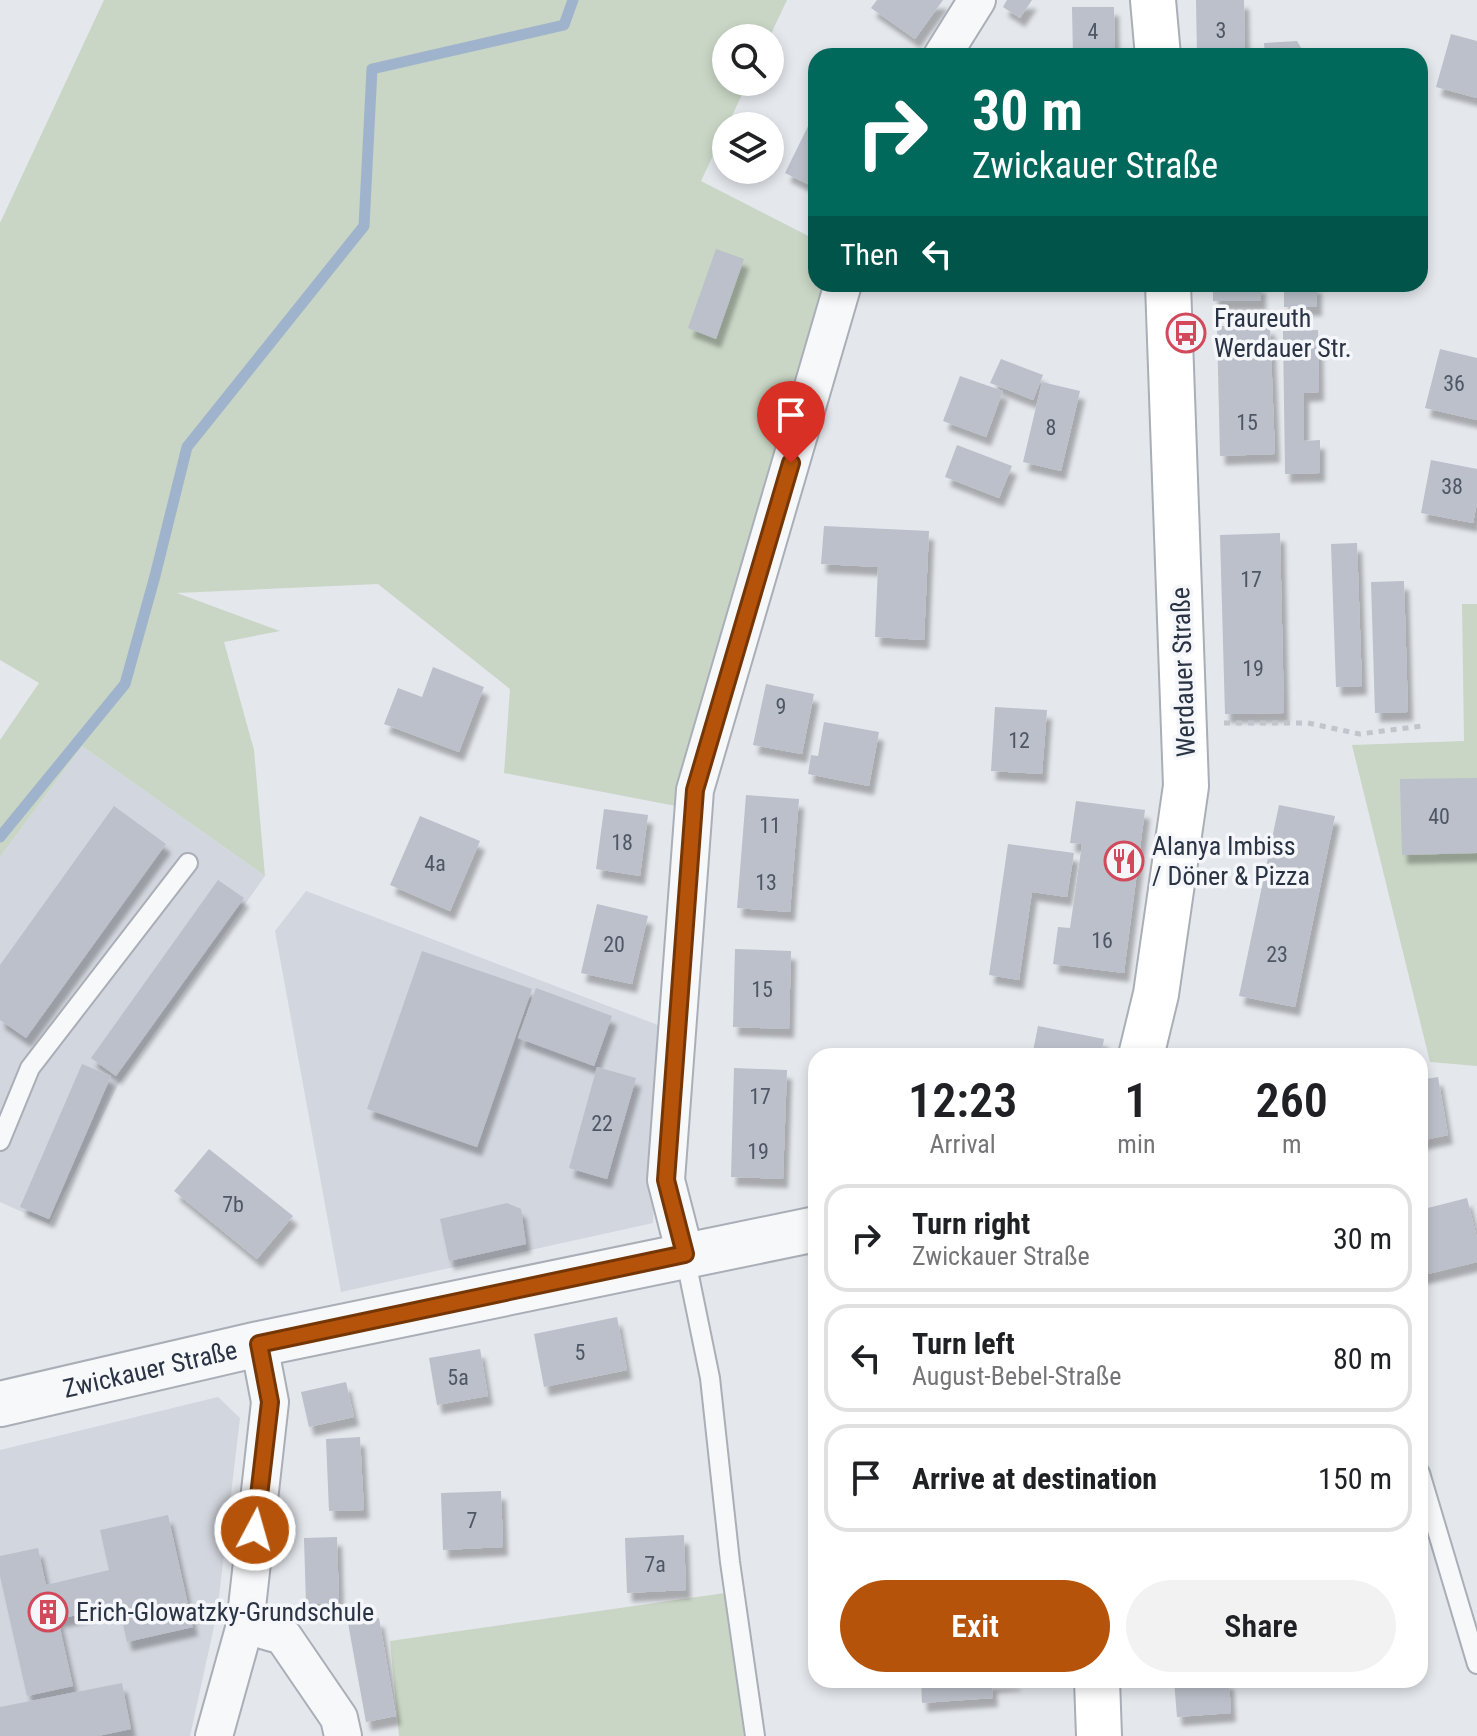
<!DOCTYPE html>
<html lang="en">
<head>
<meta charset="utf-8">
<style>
	body { margin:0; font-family:"Roboto Condensed",sans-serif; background:#f2f2f2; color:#202124; height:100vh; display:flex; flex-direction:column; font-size:30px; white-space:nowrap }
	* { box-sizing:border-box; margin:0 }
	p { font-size:26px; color:#757577 }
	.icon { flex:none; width:44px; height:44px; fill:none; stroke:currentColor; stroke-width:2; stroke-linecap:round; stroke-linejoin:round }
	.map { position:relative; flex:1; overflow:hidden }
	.side { position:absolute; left:808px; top:1048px; width:620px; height:640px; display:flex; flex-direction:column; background:#fff; border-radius:24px; box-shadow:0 4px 12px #0003 }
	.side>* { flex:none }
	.top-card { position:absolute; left:808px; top:48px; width:620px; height:244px; border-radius:24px; box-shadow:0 4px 12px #0003; background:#00695c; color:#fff; overflow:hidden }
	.buttons { position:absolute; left:712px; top:24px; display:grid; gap:16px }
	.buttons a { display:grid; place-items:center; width:72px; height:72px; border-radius:50%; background:#fff; box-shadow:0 4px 12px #0003; font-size:40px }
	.pin { position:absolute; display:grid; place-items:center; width:68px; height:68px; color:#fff; margin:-82px -34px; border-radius:50% 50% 50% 0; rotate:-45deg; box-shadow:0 0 8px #0007 }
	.pin .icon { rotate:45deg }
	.me { position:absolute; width:88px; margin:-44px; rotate:6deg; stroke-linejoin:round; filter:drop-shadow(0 0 6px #0008) }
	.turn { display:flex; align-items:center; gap:28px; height:168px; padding:0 32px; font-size:36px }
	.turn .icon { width:104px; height:104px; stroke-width:2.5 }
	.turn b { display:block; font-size:56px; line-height:68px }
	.then { display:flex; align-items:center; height:76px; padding:0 32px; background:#0003; gap:16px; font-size:30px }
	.eta { display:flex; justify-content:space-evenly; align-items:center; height:136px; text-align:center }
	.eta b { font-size:48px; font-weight:600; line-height:56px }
	.action { display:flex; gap:16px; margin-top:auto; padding:16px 32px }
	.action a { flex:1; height:92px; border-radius:48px; background:#b45309; color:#fff; font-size:32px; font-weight:600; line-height:92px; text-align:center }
	.action a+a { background:#f2f2f2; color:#202124 }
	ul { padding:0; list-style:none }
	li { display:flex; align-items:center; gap:24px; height:108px; margin:0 16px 12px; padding:0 16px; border:4px solid #e0e0e0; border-radius:24px }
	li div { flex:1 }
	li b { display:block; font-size:30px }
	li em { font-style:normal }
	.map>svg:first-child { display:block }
	.built { fill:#d2d6de }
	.green { fill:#c9d6c5 }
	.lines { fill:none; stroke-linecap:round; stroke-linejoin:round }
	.stream { stroke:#9fb4cc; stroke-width:11 }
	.building { fill:#bbc0ca; filter:url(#shadow) }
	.service-casing { stroke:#a9aeb7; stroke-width:22 }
	.minor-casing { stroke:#a9aeb7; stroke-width:40 }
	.tertiary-casing { stroke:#a9aeb7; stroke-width:48 }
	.secondary-casing { stroke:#a9aeb7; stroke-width:48 }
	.path { stroke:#c2c5cb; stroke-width:5; stroke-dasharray:6 6; stroke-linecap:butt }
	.service { stroke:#f7f8fa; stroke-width:18 }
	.minor { stroke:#f7f8fa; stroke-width:36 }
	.tertiary { stroke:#f7f8fa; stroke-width:44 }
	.secondary { stroke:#fff; stroke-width:44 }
	.route-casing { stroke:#753606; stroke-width:20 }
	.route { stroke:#b45309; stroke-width:14 }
	.labels { text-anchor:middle; stroke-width:7; stroke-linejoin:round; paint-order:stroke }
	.number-label { font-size:22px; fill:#4f5766 }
	.poi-label { font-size:26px; fill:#2b3445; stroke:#f4f6f9; text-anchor:start }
	.street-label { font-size:26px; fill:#2b3445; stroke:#f4f6f9 }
</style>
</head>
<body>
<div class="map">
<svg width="1477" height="1736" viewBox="0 0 1477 1736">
	<defs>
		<filter id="shadow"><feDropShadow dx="5" dy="9" stdDeviation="2" flood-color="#0004"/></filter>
	</defs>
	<rect width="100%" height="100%" fill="#e4e7ec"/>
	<g class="built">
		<path d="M82,746L265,876L119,1083L49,1224L0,1202V857Z"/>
		<path d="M306,891L663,1027L653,1223L341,1292L275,931Z"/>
		<path d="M218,1397L240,1418L217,1613L190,1736H0V1450Z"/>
	</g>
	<g class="green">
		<path d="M104,0H787L769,38H726V82H748L701,181L816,240V284H832L681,807L504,773L510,689L378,584L177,593L280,631L224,642L254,750L265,876L82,746L0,857V740L39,683L0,660V223Z"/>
		<path d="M1462,604H1477V1066L1430,1062L1352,745L1464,741Z"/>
		<path d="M725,1593L744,1736H399L390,1641Z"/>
	</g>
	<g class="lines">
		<path class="stream" d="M0,837L125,684L155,576L187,447L364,226L372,69L564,25L573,0"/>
	</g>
	<g class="building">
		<path d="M877,0H943L915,39L871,8Z"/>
		<path d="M1007,0H1032L1020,18L1003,7Z"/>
		<path d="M1196,0H1244L1245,53L1197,54Z"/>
		<path d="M1072,7H1114L1115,56H1073Z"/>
		<path d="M1451,34L1477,41V98L1436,87Z"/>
		<path d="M1297,41L1306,56H1265L1264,43Z"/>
		<path d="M816,110V188L785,173Z"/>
		<path d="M716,249L744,259L716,339L688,328Z"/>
		<rect x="1213" y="284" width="48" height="17"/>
		<rect x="1284" y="284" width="33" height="23"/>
		<path d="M1217,326H1270L1275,454L1220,456Z"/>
		<path d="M1318,330L1319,392L1304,393V441L1320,440V473L1285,474L1283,331Z"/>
		<path d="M1440,349L1477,358V420L1425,408Z"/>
		<path d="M1001,359L1043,375L1033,400L990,383Z"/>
		<path d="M960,376L1003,391L986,437L943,421Z"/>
		<path d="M1042,382L1080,391L1061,471L1023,462Z"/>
		<path d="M957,445L1012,466L999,498L945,477Z"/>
		<path d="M1431,460L1477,469V503L1473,523L1421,513Z"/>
		<path d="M824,526L929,531L924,640L875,637L878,567L821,564Z"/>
		<path d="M1280,533L1284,713L1225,714L1220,535Z"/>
		<path d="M1357,543L1362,686L1336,687L1331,544Z"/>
		<path d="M1404,581L1408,712L1375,713L1371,582Z"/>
		<path d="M433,667L484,687L459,752L384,724L398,688L422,697Z"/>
		<path d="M766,684L814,694L802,754L753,745Z"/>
		<path d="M995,707L1047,710L1042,774L991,771Z"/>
		<path d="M824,722L879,732L869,786L808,774L811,755L818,756Z"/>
		<path d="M1477,778V853L1402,855L1400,779Z"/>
		<path d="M746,795L799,799L790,912L737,908Z"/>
		<path d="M1076,801L1145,810L1124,973L1053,964L1058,927L1070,928L1082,844L1070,843Z"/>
		<path d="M1279,805L1335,816L1295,1007L1239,996Z"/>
		<path d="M114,806L166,844L26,1038L0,1020V965Z"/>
		<path d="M604,809L648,815L640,876L596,869Z"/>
		<path d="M420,816L480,841L450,911L390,885Z"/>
		<path d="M1008,844L1074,853L1067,897L1032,892L1019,980L989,975Z"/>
		<path d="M218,880L244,898L116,1076L91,1058Z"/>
		<path d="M597,904L648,916L632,984L581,973Z"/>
		<path d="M735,949L791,951L789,1029L733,1027Z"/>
		<path d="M422,951L532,989L477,1147L367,1109Z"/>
		<path d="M536,988L612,1016L594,1066L518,1038Z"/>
		<path d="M1038,1026L1104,1039L1101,1056H1032Z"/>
		<path d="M82,1064L111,1076L49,1219L20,1207Z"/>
		<path d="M597,1067L636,1078L607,1179L569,1168Z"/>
		<path d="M734,1068L787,1070L783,1179L731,1177Z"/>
		<path d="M1438,1077L1448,1135L1420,1141V1080Z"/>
		<path d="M209,1149L293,1216L257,1259L174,1191Z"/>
		<path d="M1467,1198L1477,1238V1262L1420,1276V1210Z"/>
		<path d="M507,1203L521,1209L526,1244L449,1261L440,1219Z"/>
		<path d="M617,1317L627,1370L544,1387L534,1334Z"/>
		<path d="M480,1349L488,1396L437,1405L429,1358Z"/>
		<path d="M346,1382L354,1417L309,1427L301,1392Z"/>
		<path d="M360,1437L364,1510L329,1511L326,1439Z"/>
		<path d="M501,1491L503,1547L443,1550L441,1493Z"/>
		<path d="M168,1515L193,1627L127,1642L119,1606L58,1619L73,1686L27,1696L0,1576V1556L38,1548L46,1585L109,1570L100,1530Z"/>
		<path d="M684,1535L686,1590L627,1593L625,1538Z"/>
		<path d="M337,1537L339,1603L306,1604L304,1538Z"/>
		<path d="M379,1618L396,1716L366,1722L348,1623Z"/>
		<path d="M921,1680H1015V1682L992,1684L993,1698L922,1703Z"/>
		<path d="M1174,1680H1229L1231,1713L1177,1717Z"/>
		<path d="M122,1683L131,1729L98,1736H0V1707Z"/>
	</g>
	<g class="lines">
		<g class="service-casing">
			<g id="service">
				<path d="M0,1141L30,1068L188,863"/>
				<path d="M685,1256L710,1378L730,1562L755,1736"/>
				<path d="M1420,1473L1477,1664"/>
			</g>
		</g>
		<g class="minor-casing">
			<g id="minor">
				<path d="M942,56L977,0"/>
				<path d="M685,1254L666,1180L695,790L843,284"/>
				<path d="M245,1625L283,1636L339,1718L343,1736"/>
				<path d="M214,1736L245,1625L270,1402L259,1344"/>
			</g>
		</g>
		<g class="tertiary-casing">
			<g id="tertiary">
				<path id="s1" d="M0,1404L259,1344L816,1229"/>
			</g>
		</g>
		<g class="secondary-casing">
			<g id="secondary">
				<path d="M1153,0L1158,56"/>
				<path d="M1141,1056L1156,994L1186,786L1168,284"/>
				<path d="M1097,1680L1099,1736"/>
			</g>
		</g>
		<path class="path" d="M1224,723H1308L1360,734L1422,726"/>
		<use href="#service" class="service"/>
		<use href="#minor" class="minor"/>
		<use href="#tertiary" class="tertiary"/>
		<use href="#secondary" class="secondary"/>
	</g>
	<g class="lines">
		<g class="route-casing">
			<path id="route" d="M255,1530L270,1402L259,1344L685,1254L666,1180L695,790L791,463"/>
		</g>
		<use href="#route" class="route"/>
	</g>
	<defs>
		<g id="bus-ring" transform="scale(2)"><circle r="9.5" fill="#f4f6f9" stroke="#d1495b" stroke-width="1.5"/><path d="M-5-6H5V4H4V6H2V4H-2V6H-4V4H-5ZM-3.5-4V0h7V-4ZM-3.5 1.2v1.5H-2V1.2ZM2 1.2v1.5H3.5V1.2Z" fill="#d1495b"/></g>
		<g id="restaurant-ring" transform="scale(2)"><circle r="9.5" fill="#f4f6f9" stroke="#d1495b" stroke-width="1.5"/><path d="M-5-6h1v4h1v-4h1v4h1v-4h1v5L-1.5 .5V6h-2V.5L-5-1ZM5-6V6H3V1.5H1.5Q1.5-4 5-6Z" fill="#d1495b"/></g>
		<g id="building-ring" transform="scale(2)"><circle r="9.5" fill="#f4f6f9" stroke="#d1495b" stroke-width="1.5"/><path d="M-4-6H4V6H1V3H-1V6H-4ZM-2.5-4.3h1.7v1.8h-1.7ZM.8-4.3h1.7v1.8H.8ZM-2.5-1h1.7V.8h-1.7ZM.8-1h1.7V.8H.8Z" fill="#d1495b"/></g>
	</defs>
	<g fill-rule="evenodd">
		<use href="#bus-ring" x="1186" y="333"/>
		<use href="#restaurant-ring" x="1124" y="861"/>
		<use href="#building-ring" x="48" y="1612"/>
	</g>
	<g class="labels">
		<g class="number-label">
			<text x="1221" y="38">3</text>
			<text x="1093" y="39">4</text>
			<text x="1454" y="391">36</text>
			<text x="1247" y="430">15</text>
			<text x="1051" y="435">8</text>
			<text x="1452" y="494">38</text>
			<text x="1251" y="587">17</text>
			<text x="1253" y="676">19</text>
			<text x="781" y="714">9</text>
			<text x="1019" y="748">12</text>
			<text x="1439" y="824">40</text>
			<text x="770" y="833">11</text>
			<text x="622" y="850">18</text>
			<text x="435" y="871">4a</text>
			<text x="766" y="890">13</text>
			<text x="1102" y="948">16</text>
			<text x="614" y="952">20</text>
			<text x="1277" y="962">23</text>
			<text x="762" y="997">15</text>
			<text x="760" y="1104">17</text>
			<text x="602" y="1131">22</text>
			<text x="758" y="1159">19</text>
			<text x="233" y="1212">7b</text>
			<text x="580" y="1360">5</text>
			<text x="458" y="1385">5a</text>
			<text x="472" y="1528">7</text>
			<text x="655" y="1572">7a</text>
		</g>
		<g class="poi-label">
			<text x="1214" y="327">Fraureuth<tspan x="1214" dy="30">Werdauer Str.</tspan></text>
			<text x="1152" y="855">Alanya Imbiss<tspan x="1152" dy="30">/ Döner &amp; Pizza</tspan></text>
			<text x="76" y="1621">Erich-Glowatzky-Grundschule</text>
		</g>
		<g class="street-label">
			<text transform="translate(1183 672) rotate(-92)" y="9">Werdauer Straße</text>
			<text dy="9" stroke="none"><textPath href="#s1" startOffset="154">Zwickauer Straße</textPath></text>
		</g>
	</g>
</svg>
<div class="buttons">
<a><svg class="icon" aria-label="search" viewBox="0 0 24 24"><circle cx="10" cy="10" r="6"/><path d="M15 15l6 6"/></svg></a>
<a><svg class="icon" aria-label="layers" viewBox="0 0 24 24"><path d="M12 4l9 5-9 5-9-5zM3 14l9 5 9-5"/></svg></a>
</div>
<div class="pin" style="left:791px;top:463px;background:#d93025"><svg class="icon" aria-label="arrive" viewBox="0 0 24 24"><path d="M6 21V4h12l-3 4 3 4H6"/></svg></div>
<svg class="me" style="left:255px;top:1530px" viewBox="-20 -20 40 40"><circle r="17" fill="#b45309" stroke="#fff" stroke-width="3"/><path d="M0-11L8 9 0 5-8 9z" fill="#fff"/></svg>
<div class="top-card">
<div class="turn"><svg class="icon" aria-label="right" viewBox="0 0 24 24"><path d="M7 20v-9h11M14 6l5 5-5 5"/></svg><div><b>30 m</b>Zwickauer Straße</div></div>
<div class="then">Then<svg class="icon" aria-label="left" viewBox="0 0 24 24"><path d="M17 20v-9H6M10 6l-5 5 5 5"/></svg></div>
</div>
<section class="side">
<div class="eta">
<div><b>12:23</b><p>Arrival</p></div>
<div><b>1</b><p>min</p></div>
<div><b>260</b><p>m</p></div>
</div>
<ul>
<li><svg class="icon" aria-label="right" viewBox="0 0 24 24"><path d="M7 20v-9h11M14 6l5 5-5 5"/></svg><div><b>Turn right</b><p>Zwickauer Straße</p></div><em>30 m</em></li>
<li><svg class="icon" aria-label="left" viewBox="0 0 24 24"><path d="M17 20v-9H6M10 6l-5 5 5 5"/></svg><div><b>Turn left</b><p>August-Bebel-Straße</p></div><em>80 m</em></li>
<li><svg class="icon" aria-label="arrive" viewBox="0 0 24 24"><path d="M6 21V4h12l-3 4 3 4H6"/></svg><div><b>Arrive at destination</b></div><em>150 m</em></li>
</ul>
<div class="action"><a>Exit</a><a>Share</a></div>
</section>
</div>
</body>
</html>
